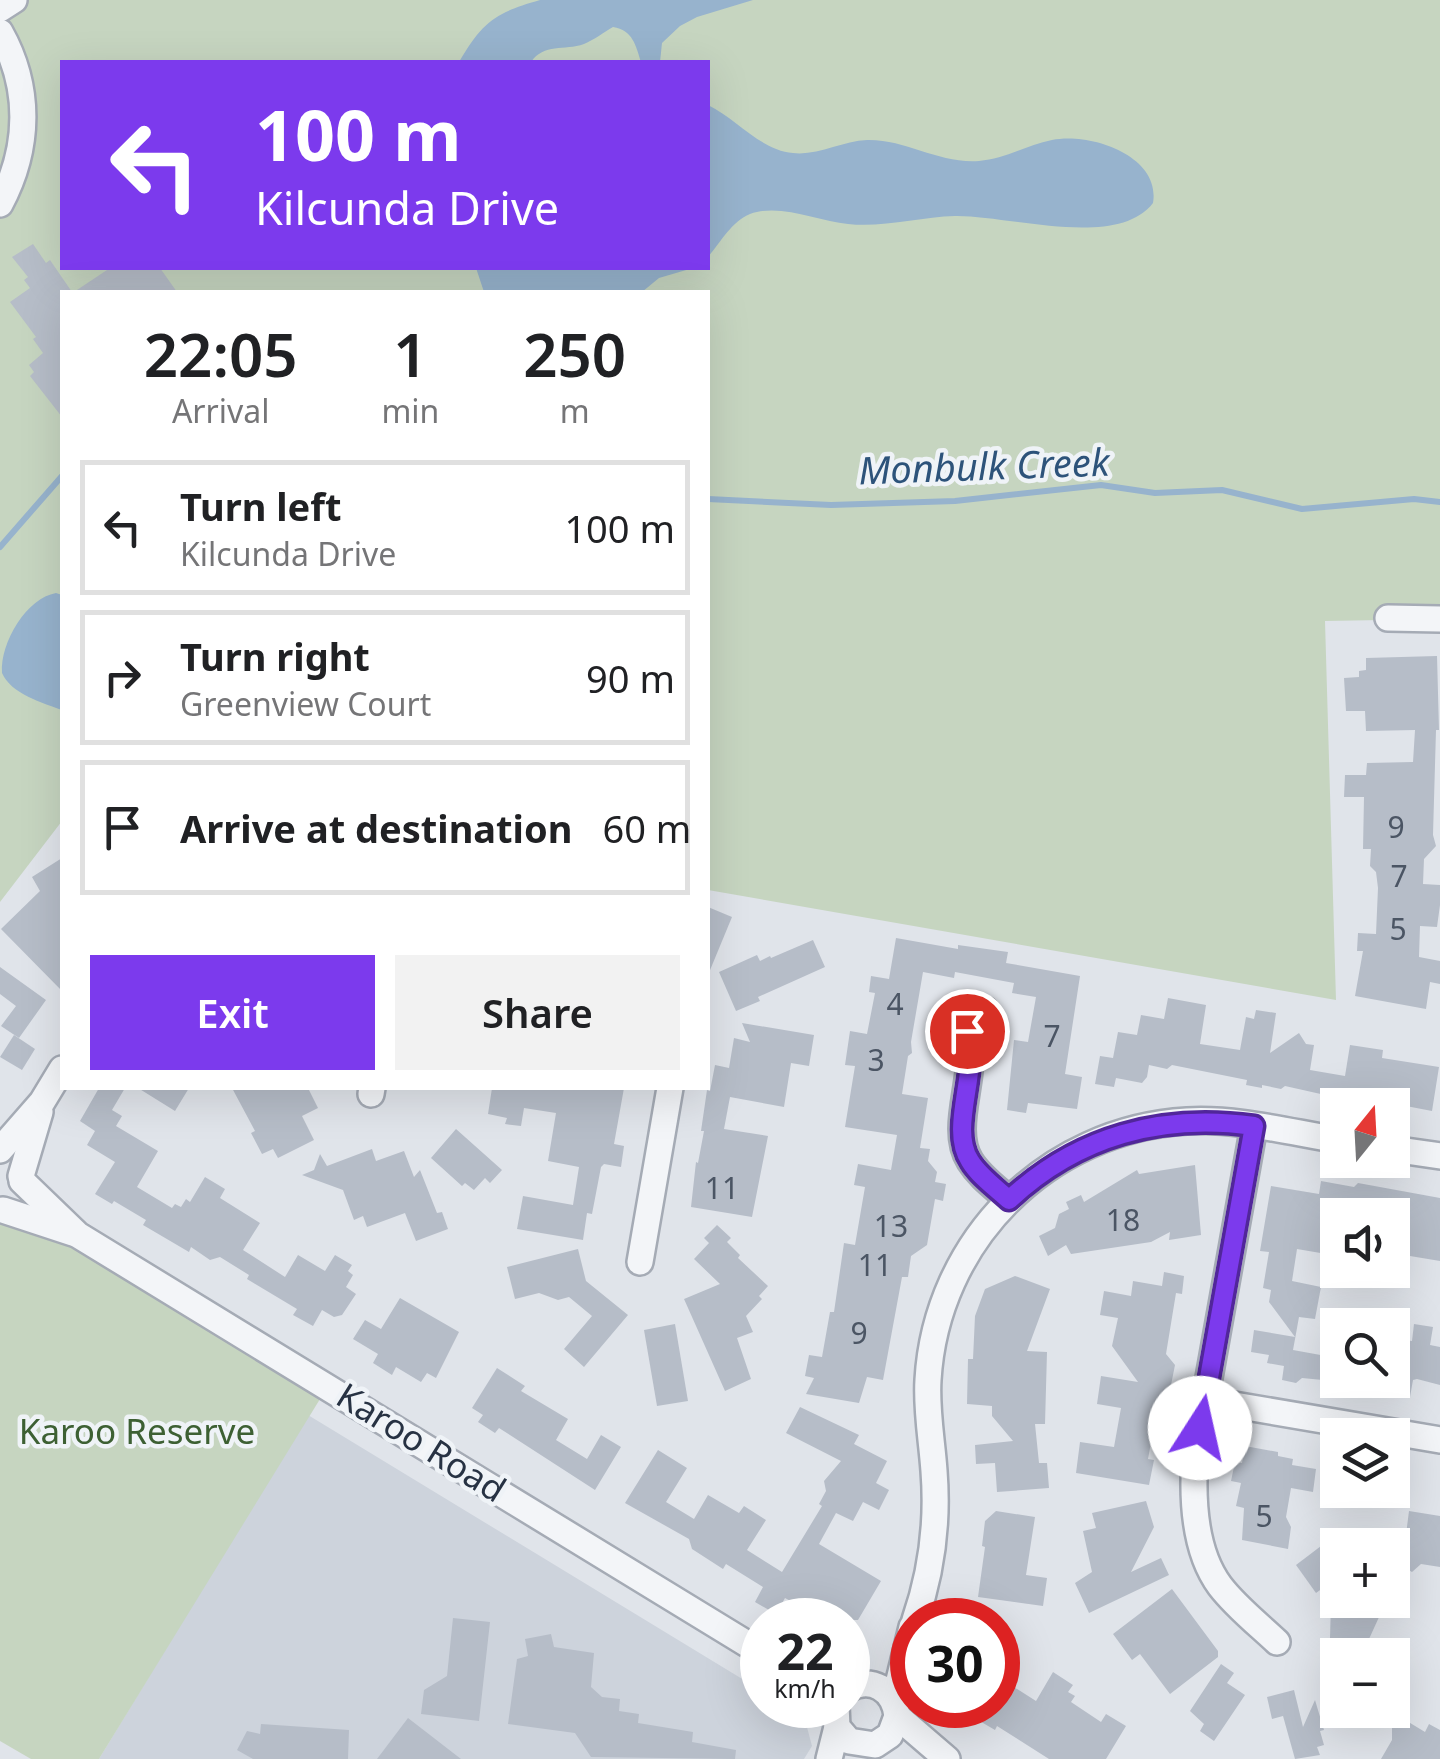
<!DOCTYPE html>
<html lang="en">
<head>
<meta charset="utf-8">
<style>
	body { margin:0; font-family:"Noto Sans",sans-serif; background:#f2f2f2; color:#202124; height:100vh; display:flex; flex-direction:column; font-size:38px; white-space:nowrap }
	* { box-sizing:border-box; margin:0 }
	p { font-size:32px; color:#757577 }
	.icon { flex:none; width:55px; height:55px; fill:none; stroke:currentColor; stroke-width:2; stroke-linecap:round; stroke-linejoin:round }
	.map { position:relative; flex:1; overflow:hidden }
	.drawer { position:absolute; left:60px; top:290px; width:650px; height:800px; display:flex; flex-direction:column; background:#fff; border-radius:0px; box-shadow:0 10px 40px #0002 }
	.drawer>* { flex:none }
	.banner { position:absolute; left:60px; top:60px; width:650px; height:210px; border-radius:0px; box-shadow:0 10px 40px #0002; background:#7c3aed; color:#fff; overflow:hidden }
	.needle { width:65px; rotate:18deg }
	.buttons { position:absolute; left:1320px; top:1088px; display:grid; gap:20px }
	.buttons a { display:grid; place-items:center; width:90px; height:90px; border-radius:0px; background:#fff; box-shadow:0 10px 40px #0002; font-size:50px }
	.speed { position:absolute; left:740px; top:1598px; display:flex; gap:20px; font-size:50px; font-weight:700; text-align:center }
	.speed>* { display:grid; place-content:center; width:130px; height:130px; border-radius:50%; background:#fff; box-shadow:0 10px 40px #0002; line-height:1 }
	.speed small { font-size:25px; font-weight:400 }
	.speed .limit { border:15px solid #d22; background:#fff; color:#111 }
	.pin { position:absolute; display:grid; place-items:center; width:85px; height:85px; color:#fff; margin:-42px; border:5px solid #fff; border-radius:50%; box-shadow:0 2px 10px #0007 }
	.me { position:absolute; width:110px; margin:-55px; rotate:10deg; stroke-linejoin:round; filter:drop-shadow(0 0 8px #0008) }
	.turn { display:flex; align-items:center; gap:35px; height:210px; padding:0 30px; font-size:45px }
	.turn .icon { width:130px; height:130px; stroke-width:2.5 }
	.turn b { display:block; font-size:70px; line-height:85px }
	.eta { display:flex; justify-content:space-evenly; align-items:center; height:170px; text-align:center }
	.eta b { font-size:60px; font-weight:600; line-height:70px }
	.button { display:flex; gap:20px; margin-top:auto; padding:20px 30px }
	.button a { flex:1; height:115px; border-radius:0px; background:#7c3aed; color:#fff; font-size:40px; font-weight:600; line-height:115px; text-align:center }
	.button a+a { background:#f2f2f2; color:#202124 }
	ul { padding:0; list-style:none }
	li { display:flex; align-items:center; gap:30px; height:135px; margin:0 20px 15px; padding:0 10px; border:5px solid #e0e0e0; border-radius:0px }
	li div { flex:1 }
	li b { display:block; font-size:38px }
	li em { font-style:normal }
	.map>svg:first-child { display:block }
	.built { fill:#cdd3dc }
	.green { fill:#c6d5c0; fill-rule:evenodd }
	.water { fill:#97b3cd }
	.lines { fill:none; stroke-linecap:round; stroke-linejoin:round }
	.stream { stroke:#97b3cd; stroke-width:6 }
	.building { fill:#b6bdc8 }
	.minor-casing { stroke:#a5abb5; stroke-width:30 }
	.minor { stroke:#f3f5f8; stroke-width:25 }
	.route-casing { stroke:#51269a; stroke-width:25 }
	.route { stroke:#7c3aed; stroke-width:18 }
	.labels { text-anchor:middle; stroke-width:9; stroke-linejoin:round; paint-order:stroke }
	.number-label { font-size:30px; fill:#4b5564 }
	.park-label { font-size:35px; fill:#3d6033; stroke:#eff3f7 }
	.street-label { font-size:35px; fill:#273243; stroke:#eff3f7 }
	.water-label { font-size:38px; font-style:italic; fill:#2d537a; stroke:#eff3f7 }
</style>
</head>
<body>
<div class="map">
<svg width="1440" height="1759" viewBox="0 0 1440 1759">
	<rect width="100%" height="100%" fill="#e0e4ea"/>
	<path class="built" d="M308,1415L762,1691V1705H786L804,1716L812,1746L804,1759H99Z"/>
	<g class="green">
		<path d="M0,0H1440V619L1325,621L1336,1000L708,890V292H62V821L0,902ZM62,62H708V268H62Z"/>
		<path d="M0,1211L36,1222L328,1386L99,1759H31L0,1741Z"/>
	</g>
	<g class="water">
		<path d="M540,0H753L697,17L680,26L662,43L660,62H641C636,46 633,30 613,27C604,32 594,40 584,44C564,51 544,43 531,62H459C483,21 495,13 540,0Z"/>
		<path d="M708,105C737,119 760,150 793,153C817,156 842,141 867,140C906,139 939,164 979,161C1005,159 1027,145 1052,140C1091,132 1161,156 1153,203C1117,250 1008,215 955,216C920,217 882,228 848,224C818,221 780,203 750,214C732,221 720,243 708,257Z"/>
		<path d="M476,268H693L659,278L642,292H484Z"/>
		<path d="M56,593L62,595V710C43,703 11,694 2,673C0,642 27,598 56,593Z"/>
	</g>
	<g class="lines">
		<g class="stream">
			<path d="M708,499L831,505L955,501L1101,485L1155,493L1222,490L1302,509L1414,499L1440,502"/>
			<path d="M0,547L62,476"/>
		</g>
	</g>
	<g class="building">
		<path d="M33,244L46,263L50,260L72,292H62V417L30,376L34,372L29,365L43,353L33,339L36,337L10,302L30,288L24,280L28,277L12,257Z"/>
		<path d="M110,268H160L177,292H74Z"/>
		<path d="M1437,656L1439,730H1436L1433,835L1436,846L1424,859L1423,884L1440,885V905L1437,927L1420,926L1419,957L1440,961V984L1430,982L1426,1009L1355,996L1363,951H1357L1358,933L1376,934L1378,888L1376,872L1370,866L1371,849H1363L1364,797H1344L1345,775H1366L1367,763L1413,762L1415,730L1366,731L1365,711H1346L1344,678L1359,677V671L1366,670V658Z"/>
		<path d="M62,858V991L1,929L40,891L32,877Z"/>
		<path d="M708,907L732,917L708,975Z"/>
		<path d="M896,938L958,949V945L1008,952L1006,963L1080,976L1065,1074L1082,1077L1077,1109L1028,1103L1026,1113L1007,1110L1014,1040L1028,1042L1036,997L1012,993L1014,983L955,972L954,978L923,972L911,1042L912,1053L908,1056L902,1094L928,1098L920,1148L930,1149L928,1161L937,1172L935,1182L946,1184L943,1201L935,1199L927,1245L911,1256L908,1277H902L883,1380L867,1377L859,1403L806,1394L814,1378L805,1376L809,1355L822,1357L830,1312H834L844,1243L855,1245L865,1187L854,1185L858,1164L891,1170L897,1135L845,1127L855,1066L845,1065L850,1031L867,1034L875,993L869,992L871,976L889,979Z"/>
		<path d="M813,940L825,967L758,997L760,1001L736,1011L719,972L757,955L760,961L770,956L771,958Z"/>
		<path d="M0,967L46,1000L19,1038L1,1026L16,1006L0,994Z"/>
		<path d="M1168,998L1206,1005L1200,1044L1240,1050L1246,1017L1254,1019L1256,1010L1276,1013L1270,1053L1299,1033L1306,1044L1314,1045L1310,1070L1345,1076L1350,1045L1383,1050L1382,1058L1439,1067L1432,1111L1380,1101L1381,1096L1344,1090L1343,1099L1285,1086L1281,1089L1262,1085V1088L1246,1085L1247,1080L1172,1065L1167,1069L1149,1065L1147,1077L1142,1083L1116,1078L1114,1087L1095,1084L1100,1056L1113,1058L1118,1032L1137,1035L1141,1015L1164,1019Z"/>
		<path d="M742,1023L814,1035L809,1066L791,1063L784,1107L730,1097L724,1129L768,1136L752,1217L691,1207L696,1162L698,1163L704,1131H701L707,1090L710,1091L715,1065L729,1068L734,1038L750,1042Z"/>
		<path d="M14,1035L35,1049L22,1070L0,1057Z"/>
		<path d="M99,1088H125L112,1110L122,1116L116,1126L158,1151L137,1187L172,1208L175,1204L181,1207L186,1199L190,1202L205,1177L225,1189L220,1198L260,1223L243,1250L285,1277L298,1255L325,1271L335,1255L352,1265L348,1271L353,1275L346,1287L356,1294L342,1315L334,1317L322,1310L313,1326L293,1315L297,1309L247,1279L249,1275L220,1257L210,1260L191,1247L189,1252L143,1225L146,1220L114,1201L112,1204L95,1194L115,1162L87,1145L95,1131L80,1121Z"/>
		<path d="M138,1088H189L175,1111Z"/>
		<path d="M232,1088H308L318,1108L302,1116L314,1140L278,1158L273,1149L262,1154L251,1133L255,1131Z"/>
		<path d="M492,1088H624L614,1144L624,1146L621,1167L604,1164L601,1167L592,1214L587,1213L583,1240L517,1229L523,1196L573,1205L579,1167L548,1161L556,1113L524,1108L521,1126L505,1124L507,1118L488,1114Z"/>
		<path d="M456,1129L502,1170L490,1183L485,1178L474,1190L465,1183L462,1186L431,1158Z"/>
		<path d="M372,1149L376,1161L404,1151L414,1177L420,1170L437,1213L442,1212L448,1229L416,1241L405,1213L367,1227L363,1216L354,1220L343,1190L302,1175L314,1170L320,1154L327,1166Z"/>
		<path d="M1195,1165L1201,1235L1169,1240L1170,1232L1151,1242L1071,1254L1066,1245L1048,1256L1039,1236L1055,1228L1059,1214L1069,1209L1066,1202L1081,1195L1084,1202L1137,1170L1139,1174Z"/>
		<path d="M1321,1181L1354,1187L1358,1183L1440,1198V1261L1392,1253V1215H1338V1256L1297,1249L1292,1281L1321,1287L1315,1319L1299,1317L1293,1350L1337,1358L1333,1381L1302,1378L1296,1383L1282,1380L1284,1366L1267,1363L1269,1355L1251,1352L1254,1330L1295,1337L1269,1302L1271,1290L1263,1288L1269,1252L1260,1251L1271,1186L1319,1194Z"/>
		<path d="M717,1225L731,1238L727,1242L740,1255L738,1258L768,1286L759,1296L762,1299L746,1316L753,1332L737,1338L751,1379L725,1391L684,1299L720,1284L694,1259L709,1243L704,1238Z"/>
		<path d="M578,1249L586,1281L628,1315L584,1367L564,1349L592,1316L569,1297L558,1300L539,1293L515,1299L507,1267Z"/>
		<path d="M1164,1272L1184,1276L1182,1294L1176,1293L1166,1354L1175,1365L1166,1410L1157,1409L1148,1459L1154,1460L1149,1485L1076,1473L1080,1442L1114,1447L1121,1408L1097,1404L1101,1376L1138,1382L1112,1346L1118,1318L1100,1315L1104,1291L1131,1296L1133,1281L1162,1286Z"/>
		<path d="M1015,1276L1050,1289L1027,1351L1047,1352L1045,1424H1035L1039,1463H1047L1049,1488L997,1492L995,1463L976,1464L975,1445L1013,1441L992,1416V1406L967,1404L968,1359H973L975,1316L985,1289Z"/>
		<path d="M400,1298L459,1332L436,1378L427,1373L421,1382L396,1367L392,1375L373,1363L378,1354L353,1339L365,1320L381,1329Z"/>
		<path d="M675,1324L688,1401L657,1406L644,1330Z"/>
		<path d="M1414,1324L1433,1327L1430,1345L1440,1347V1385L1417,1379L1413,1380L1410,1397L1391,1393L1394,1374L1399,1375L1405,1340L1412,1341Z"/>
		<path d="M497,1368L525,1386L521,1391L568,1419L556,1440L587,1459L601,1435L621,1447L595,1490L499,1428L495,1433L478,1422L483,1415L472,1408Z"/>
		<path d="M800,1407L859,1435L854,1444L887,1461L876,1483L889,1490L879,1510L863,1502L853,1521L836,1513L819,1544L881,1581L858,1620H826L785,1598L776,1614L755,1602L763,1587L726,1564L723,1569L692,1549L689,1539L625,1503L658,1450L687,1468L666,1502L694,1519L708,1495L739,1513L744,1506L766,1520L747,1550L782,1572L822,1506L819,1504L826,1491L824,1481L841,1461L786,1433Z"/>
		<path d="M1245,1446L1278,1452V1456L1293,1459L1292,1465L1316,1469L1313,1492L1291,1488L1286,1517L1291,1527L1288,1549L1242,1540L1244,1508L1236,1506L1241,1483L1231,1481L1235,1462L1242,1463Z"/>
		<path d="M1357,1490H1406L1403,1507L1357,1499Z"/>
		<path d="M1146,1501L1154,1527L1131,1572L1161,1558L1169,1575L1089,1613L1075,1583L1092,1572L1083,1531L1096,1528L1092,1513Z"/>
		<path d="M996,1511L1035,1517L1026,1575L1047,1578L1043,1606L978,1597L985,1547L982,1546L985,1521Z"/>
		<path d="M1409,1511L1440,1516V1567L1421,1564L1412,1572L1402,1566Z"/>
		<path d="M1325,1543L1338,1546V1577L1316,1593L1296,1565Z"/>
		<path d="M1172,1589L1218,1651V1657L1170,1694L1140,1654L1132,1660L1113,1634Z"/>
		<path d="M1331,1602L1370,1604H1385L1369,1639L1330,1638Z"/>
		<path d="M453,1618L490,1622L479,1721L421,1714L424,1690L447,1676Z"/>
		<path d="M551,1634L554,1647L594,1653L591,1687L602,1697L620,1699L619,1711L639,1714L638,1723L693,1732L692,1742L736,1750L735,1759L591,1757L575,1733L508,1724L517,1659L528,1656L525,1639Z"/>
		<path d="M1221,1664L1234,1673L1227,1683L1245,1695L1214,1741L1200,1731L1204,1724L1190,1711Z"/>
		<path d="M1053,1672L1073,1685L1068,1692L1075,1696L1071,1702L1101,1722L1106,1714L1126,1726L1106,1759H1049L997,1726L995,1730L971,1716L977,1705H998V1677L1036,1701Z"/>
		<path d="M1294,1690L1303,1727L1315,1700L1324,1730L1320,1731L1324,1745L1317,1747L1320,1755L1295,1759L1283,1716L1272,1719L1267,1697Z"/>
		<path d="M1392,1712L1425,1732L1429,1724L1440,1730V1759H1381L1392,1740Z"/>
		<path d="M408,1718L461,1759H377Z"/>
		<path d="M261,1724L349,1730L348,1759H253L237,1750L247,1731L260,1734Z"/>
	</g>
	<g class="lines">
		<g class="minor-casing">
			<g id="minor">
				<path d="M0,9L14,0"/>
				<path d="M0,32C31,87 30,148 0,204"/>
				<path d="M1388,618L1440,619"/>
				<path d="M941,1028L967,1031L985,1010"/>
				<path d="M967,1031C980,1072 948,1126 970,1161C980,1177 996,1188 1009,1200"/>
				<path d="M371,1094L372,1088"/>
				<path d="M1254,1126L1195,1456C1192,1498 1194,1551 1220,1586C1236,1607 1258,1624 1277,1642"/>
				<path d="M1392,1149L1440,1156"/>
				<path d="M0,1150L42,1102L62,1069"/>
				<path d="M21,1176L40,1112"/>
				<path d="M22,1181L78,1235L762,1653"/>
				<path d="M3,1210L73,1233"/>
				<path d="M640,1262L670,1088"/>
				<path d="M1205,1400L1440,1440"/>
				<path d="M915,1620C932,1571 938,1522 934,1471C932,1441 926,1410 928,1380C936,1241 1047,1129 1187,1121C1237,1118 1289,1132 1338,1140"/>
				<path d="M894,1701L912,1627"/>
				<path d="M836,1705L837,1727L849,1741L875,1745L890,1735L897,1716C894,1689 871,1676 848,1689"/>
				<path d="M897,1716L947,1759"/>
				<path d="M829,1759L837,1727"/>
			</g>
		</g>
		<use href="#minor" class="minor"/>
	</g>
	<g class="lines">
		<g class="route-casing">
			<path id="route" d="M967,1031C980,1072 948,1127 970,1161C979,1176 996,1188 1009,1200C1077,1136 1162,1113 1254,1126L1200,1428"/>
		</g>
		<use href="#route" class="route"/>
	</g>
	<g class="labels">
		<g class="number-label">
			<text x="1396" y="838">9</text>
			<text x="1399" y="887">7</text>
			<text x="1398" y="940">5</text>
			<text x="895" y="1015">4</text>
			<text x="1052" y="1047">7</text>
			<text x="876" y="1071">3</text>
			<text x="722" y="1199">11</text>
			<text x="1123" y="1231">18</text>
			<text x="891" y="1237">13</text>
			<text x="875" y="1276">11</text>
			<text x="859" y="1344">9</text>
			<text x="1264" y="1527">5</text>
		</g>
		<g class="park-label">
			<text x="137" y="1444">Karoo Reserve</text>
		</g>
		<g class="street-label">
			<text transform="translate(421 1443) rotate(32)" y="12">Karoo Road</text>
		</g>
		<g class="water-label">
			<text transform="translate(984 467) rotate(-2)" y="13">Monbulk Creek</text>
		</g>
	</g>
</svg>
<div class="buttons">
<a><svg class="needle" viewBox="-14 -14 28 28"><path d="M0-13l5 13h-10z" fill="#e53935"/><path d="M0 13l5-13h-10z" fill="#757577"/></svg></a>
<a><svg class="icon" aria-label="sound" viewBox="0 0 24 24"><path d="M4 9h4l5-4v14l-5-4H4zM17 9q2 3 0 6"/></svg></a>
<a><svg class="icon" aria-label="search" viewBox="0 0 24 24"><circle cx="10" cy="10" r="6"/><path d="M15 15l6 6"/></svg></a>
<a><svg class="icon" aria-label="layers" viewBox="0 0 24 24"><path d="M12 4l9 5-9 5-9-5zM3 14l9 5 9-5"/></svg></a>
<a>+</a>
<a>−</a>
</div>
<div class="speed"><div>22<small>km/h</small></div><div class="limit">30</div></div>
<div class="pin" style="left:967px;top:1031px;background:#d93025"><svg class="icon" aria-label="arrive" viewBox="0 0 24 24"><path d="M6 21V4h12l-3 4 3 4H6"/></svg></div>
<svg class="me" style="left:1200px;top:1428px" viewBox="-20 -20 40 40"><circle r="19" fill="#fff"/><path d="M0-13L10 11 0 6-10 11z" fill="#7c3aed"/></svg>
<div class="banner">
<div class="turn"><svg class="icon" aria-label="left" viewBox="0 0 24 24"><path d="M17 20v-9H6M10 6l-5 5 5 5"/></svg><div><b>100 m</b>Kilcunda Drive</div></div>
</div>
<section class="drawer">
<div class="eta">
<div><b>22:05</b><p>Arrival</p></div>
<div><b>1</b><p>min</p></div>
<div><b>250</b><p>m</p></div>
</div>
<ul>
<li><svg class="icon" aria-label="left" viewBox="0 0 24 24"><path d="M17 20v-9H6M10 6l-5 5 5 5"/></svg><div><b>Turn left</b><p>Kilcunda Drive</p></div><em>100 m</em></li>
<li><svg class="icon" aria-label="right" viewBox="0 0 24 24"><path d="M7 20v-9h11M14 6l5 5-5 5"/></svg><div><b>Turn right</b><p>Greenview Court</p></div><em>90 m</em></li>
<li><svg class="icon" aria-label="arrive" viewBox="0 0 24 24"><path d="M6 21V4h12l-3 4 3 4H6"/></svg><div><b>Arrive at destination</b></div><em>60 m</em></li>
</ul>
<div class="button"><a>Exit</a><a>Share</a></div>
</section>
</div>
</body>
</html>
